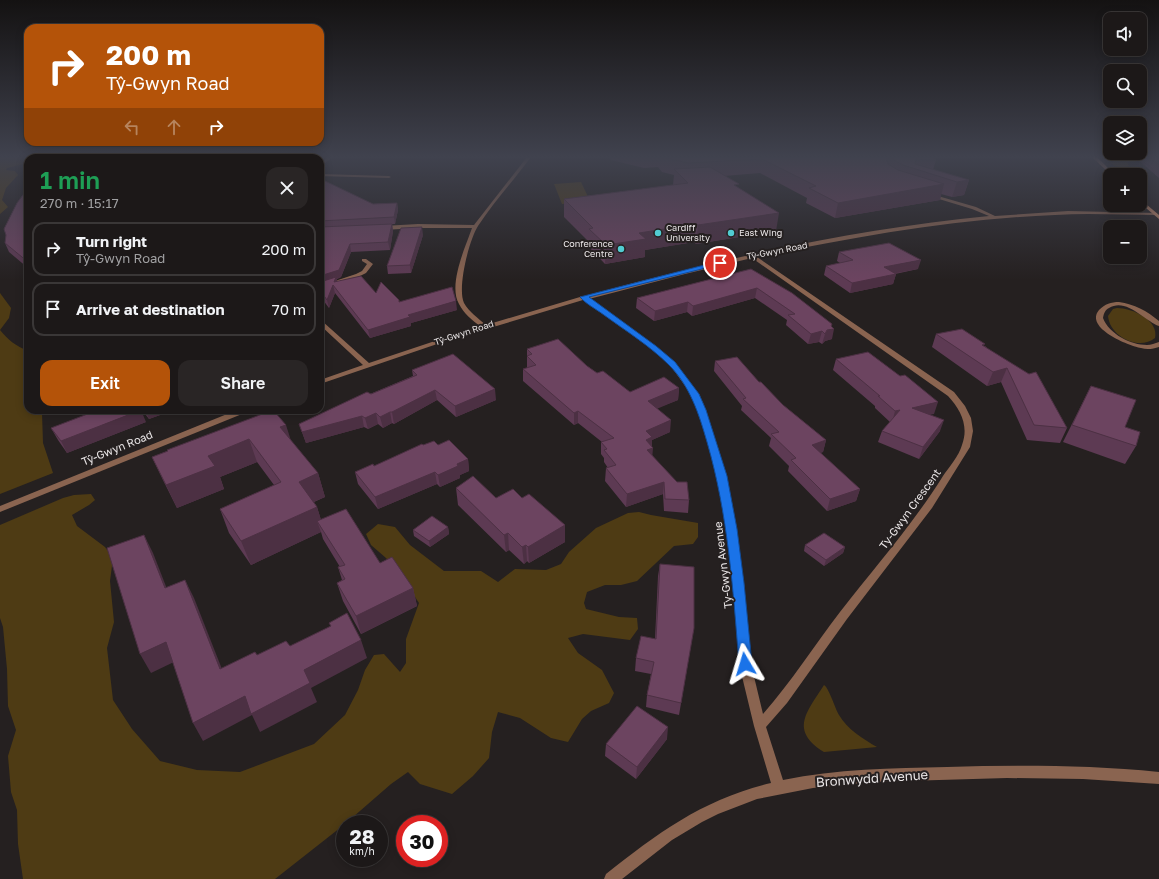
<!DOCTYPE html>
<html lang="en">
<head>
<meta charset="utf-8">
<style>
	body { margin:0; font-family:"Golos Text",sans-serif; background:#292525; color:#f1f3f6; height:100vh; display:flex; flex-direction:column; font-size:15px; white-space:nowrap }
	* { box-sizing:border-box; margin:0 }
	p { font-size:13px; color:#a0a0a2 }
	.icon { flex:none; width:22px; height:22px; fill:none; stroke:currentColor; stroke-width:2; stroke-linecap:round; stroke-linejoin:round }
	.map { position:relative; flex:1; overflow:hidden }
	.panel { position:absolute; left:24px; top:154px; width:300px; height:260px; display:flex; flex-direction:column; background:#1c1818; border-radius:12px; box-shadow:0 2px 10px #0003,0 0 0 1px #3a3737 }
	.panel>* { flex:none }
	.guide { position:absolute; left:24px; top:24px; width:300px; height:122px; border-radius:12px; box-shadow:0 2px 10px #0003,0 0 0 1px #3a3737; background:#b45309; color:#fff; overflow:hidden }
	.fabs { position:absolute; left:1103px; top:12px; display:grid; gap:8px }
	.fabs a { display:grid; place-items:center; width:44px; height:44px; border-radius:8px; background:#1c1818; box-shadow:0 2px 10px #0003,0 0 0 1px #3a3737; font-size:20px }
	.speed { position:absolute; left:336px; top:815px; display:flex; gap:8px; font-size:20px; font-weight:700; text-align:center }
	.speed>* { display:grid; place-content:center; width:52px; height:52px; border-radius:50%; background:#1c1818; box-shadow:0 2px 10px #0003,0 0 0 1px #3a3737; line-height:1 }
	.speed small { font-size:10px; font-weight:400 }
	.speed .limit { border:6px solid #d22; background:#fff; color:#111 }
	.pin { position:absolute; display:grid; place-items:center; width:34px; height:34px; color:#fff; margin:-17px; border:2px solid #fff; border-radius:50%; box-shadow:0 1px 4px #0007 }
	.me { position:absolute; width:44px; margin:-22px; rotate:353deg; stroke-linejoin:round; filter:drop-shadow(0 0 3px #0008) }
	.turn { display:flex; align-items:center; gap:14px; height:84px; padding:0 16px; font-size:18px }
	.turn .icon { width:52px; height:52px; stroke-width:2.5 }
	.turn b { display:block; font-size:28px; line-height:34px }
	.lanes { display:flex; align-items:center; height:38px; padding:0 16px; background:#0003; justify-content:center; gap:20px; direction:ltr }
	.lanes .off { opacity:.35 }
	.round { display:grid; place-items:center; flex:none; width:42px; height:42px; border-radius:12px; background:#292525 }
	.overview { display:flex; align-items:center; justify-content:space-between; height:68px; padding:0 16px }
	h1 { font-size:24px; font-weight:600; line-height:30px; color:#1e9e55 }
	.cta { display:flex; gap:8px; margin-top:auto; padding:8px 16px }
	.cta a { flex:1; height:46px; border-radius:12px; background:#b45309; color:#fff; font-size:16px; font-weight:600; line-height:46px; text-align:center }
	.cta a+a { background:#292525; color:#f1f3f6 }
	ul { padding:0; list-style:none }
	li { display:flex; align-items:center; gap:12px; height:54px; margin:0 8px 6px; padding:0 8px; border:2px solid #3a3737; border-radius:12px }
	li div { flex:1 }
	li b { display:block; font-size:15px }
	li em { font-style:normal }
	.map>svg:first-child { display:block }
	.green { fill:#4e3b14 }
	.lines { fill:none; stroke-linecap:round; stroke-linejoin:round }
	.street { fill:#8a6450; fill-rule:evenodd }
	.secondary { fill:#c68969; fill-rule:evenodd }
	.wall { fill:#5d3a53 }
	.shaded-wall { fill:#4c3043 }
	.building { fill:#6c4460; stroke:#4c3043 }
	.route { fill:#1a73e8; stroke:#114b97 }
	.poi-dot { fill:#51ccd2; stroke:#252020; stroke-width:1.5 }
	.labels { text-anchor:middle; stroke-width:4; stroke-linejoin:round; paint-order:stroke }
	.far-poi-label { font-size:9px; fill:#eae6e7; stroke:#252020; text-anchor:start }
	.far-street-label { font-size:9px; fill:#eae6e7; stroke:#252020 }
	.street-label { font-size:11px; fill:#eae6e7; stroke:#252020 }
	.near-street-label { font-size:13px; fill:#eae6e7; stroke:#252020 }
</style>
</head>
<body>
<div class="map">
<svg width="1159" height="879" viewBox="0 0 1159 879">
	<rect width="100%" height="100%" fill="#252020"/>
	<g class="green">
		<path d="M0,157L32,158H28V163L7,168L6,170L15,171L18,175L6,188L2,200L8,207L0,214Z"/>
		<path d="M1110,157H1136L1138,159L1135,162H1127L1129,166C1123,168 1115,167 1110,163L1116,160Z"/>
		<path d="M581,182L591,203L562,204L554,184Z"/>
		<path d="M0,293L11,308L9,318L0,330Z"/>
		<path d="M1117,308C1132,308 1159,320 1155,338C1139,351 1110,337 1108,316L1113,309Z"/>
		<path d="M0,330C8,340 16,346 28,351V410H40L42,413L43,443L53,473L0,494Z"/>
		<path d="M91,494L95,500L89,505L72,515L77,526L105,547L113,558L110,581L114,622L107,648L113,700L132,729L160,761L197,770L240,772L314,744L345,715L358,690L365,670L374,655L384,654L400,672L406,663V639L419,603L399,573L386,558L371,545L366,534L378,524L395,527L410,545L444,571H481L498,582L515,569L546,570L561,564L569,552L596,528L628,513L639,512L651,515L698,523V537L693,544L674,546L637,581L621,585H605L587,592L584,603L586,609L619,617L637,618L638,629L630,640L583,634L568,638L578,653L602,670L614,693L609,703L591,711L582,719L568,742L551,738L520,718L498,712L492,732L489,758L473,776L452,794L420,784L408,772L391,784L345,824L275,879H23L18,844L17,810L11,792L8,756L16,730L8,706L7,669L3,627L0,618V525L63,498L74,495Z"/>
		<path d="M824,685C829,688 835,708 839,715C847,729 863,739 877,747L824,752C789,730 807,712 824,685Z"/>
	</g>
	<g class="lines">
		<g class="street">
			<path d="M328,157H333L320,167V164Z"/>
			<path d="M527,157H531C514,180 493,203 478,226C469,240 457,288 464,303C469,312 478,318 486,325L580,297L581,296H585C717,260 852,229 989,216L972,209L929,196V195L931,194L976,207L995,216L1068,211L1157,213V215H1155C1122,215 1088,213 1055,215C954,219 855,237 757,257L954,392L965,406L971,418L973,431L970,447L932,508L847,619L787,703L766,727L783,780C837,769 892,768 947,767C1018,765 1088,765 1159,772V784L1083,779L1007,778L871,782L813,788L757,799L718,814L702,822L672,840L622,879H604L606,874C659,832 704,799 771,783L754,726L739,664L734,583L718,475L698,410L691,394L670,365L652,349L583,300L443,342L320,384V380L363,365L320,325V320L322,321L369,363L480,326C472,320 464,314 459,304C448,285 465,248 472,228H418L383,230L380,228L383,226L418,224L474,225ZM752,258L948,396C961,410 969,426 962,445C959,456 949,467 943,476C913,524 875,567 840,612C814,646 791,682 763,714L751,664L744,583L726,475L706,410L699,394L674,363L656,347L589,299L685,274Z"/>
			<path d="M320,174L389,176L391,177L389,178L320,176Z"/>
			<path d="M362,259H366L373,264L366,273L360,276L320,290V286L356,274L362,271L367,264L362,261Z"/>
			<path d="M1119,302C1134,304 1147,311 1159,321V326C1145,321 1126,297 1109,308C1105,310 1104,313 1103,318C1109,334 1131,345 1147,345C1151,345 1155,343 1159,342V347C1153,349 1147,350 1141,348C1129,346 1084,328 1099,310C1105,304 1111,302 1119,302Z"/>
			<path d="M237,410H248L247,412L0,512V506Z"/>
		</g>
		<g class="secondary">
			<path d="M1092,157H1097L1115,175H1111Z"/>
			<path d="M1140,199L1159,215V219L1140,203Z"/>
		</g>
	</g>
	<g class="wall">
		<path d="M609,157H932L936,160L933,170L969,180L964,195L952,197L941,194L940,200L835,218L806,203L807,198L760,173L724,176L738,188L776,231L696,244L694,242L645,250V257L605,264L589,247V242L564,217V199L673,185L674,175L662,172L658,167L644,168L611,160Z"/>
		<path d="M1135,157H1159V178Z"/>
		<path d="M320,181L373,204L397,203L398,210L395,224H392L393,231L390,250L351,252L341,277L337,279V282L399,300V302L457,310L411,323V326L370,338L335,293L329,308L320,296Z"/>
		<path d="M28,188V268L9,252L5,243Z"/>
		<path d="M423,235L411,273L388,274L387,266Z"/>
		<path d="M839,252L918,269L895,274H896L893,284L850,293L824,275L826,266L840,263L837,261Z"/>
		<path d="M751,269L832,327V339L825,341L822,344L819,342L808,344L786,325L787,320L755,298L692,316L687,312L654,321L636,308L637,298Z"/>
		<path d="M28,320V333L23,323Z"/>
		<path d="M936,334L985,346L1067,428L1060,443L1027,440L1001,382L987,386L932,347Z"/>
		<path d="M527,349L587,366L597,373L630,392L679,388L678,400L657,408L670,432L652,440V455L689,500L688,513L664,511L663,494L626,507L605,481L606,468H608L604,462V458L601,454V442H602L578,423L574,425L523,381V369L527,368Z"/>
		<path d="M836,359L934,414H930L940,431L919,459L878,442L882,431L890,422L875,408V406L833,370Z"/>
		<path d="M715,361L759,382L783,405L826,440L823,452L820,453L860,489L856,501L827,511L788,471L789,466L769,446L771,438L741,410L742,406L714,371Z"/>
		<path d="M412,370L496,400L456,417L437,400L394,424L392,423L383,428L378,424L368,429L364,427L306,443L299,424L413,376Z"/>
		<path d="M1091,386L1125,427L1136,446L1125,464L1063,442Z"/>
		<path d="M142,410H174L149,419Z"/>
		<path d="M273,410L291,441L318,473L325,497L314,502L317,507L321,520L413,588L417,606L361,634L343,601L337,583L342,580L338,567H340L323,539L321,532L251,565L229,533L220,509L274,485L257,462L220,477L224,489L177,508L163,480L152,457Z"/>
		<path d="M146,422L67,453L58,440L51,428Z"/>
		<path d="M423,445H438L468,459L469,471L460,475V478L440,487L437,484L378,509L358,484L355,472L374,466Z"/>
		<path d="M456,488L496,498H522L565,525V542L529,563L527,561L524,564L509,550L506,552L458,505Z"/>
		<path d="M448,527L449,534L430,547L414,536L413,530Z"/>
		<path d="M805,545L845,547L843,553L824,566L804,551Z"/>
		<path d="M660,564L694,628L679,715L646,707L647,695L651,674L635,671L636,658L655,639L658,576Z"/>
		<path d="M667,739L636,779L605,756L606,744Z"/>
	</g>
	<g class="shaded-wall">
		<path d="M95,157H115V158H88Z"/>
		<path d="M285,157H314L313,158H285Z"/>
		<path d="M969,180L964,195L952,197L957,182Z"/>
		<path d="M944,184L940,200L835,218L838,203Z"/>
		<path d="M397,203L398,210L395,224L394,217Z"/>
		<path d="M779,213L776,231L696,244L698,225Z"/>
		<path d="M392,224L393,231L390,250L388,242Z"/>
		<path d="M696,224L694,242L645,250V257L605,264L606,245L639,233Z"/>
		<path d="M422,227L423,235L411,273L410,265Z"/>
		<path d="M350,244L351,252L341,277L337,279L338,285L334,282L320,284V276Z"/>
		<path d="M921,260L918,269L881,276L884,267Z"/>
		<path d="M896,274L893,284L850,293L852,283Z"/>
		<path d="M333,285L335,293L329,308L327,300Z"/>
		<path d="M757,288L755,298L692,316L693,306Z"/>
		<path d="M456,301L457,310L411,323V326L370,338L368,330L408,315Z"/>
		<path d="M688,302L687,312L654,321L655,311Z"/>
		<path d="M832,324L831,330L834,329L832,339L825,341L822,344L825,334Z"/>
		<path d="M822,331L819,342L808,344L811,334Z"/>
		<path d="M320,341H321L324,352L320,353Z"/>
		<path d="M1007,368L1001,382L987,386L993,372Z"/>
		<path d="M679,388L678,400L647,413L648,401Z"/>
		<path d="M495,389L496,400L456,417L455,406Z"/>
		<path d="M435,390L437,400L394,424L392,412Z"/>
		<path d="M938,402L934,414L909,419L912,408Z"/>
		<path d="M141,410L146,422L67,453L61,441Z"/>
		<path d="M145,410H174L149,419Z"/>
		<path d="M900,410L892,423L895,411Z"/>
		<path d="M578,411V423L574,425V413Z"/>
		<path d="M390,412L392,423L383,428L380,417Z"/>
		<path d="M376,413L378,424L368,429L365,418Z"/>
		<path d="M362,416L364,427L306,443L302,432Z"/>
		<path d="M671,420L670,432L652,440V448H653L652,460L645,452L646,431Z"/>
		<path d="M944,420L940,431L919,459L923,447Z"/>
		<path d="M286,425L293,447L280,427Z"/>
		<path d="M249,439L257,462L220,477L224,489L177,508L166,485L208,456Z"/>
		<path d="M826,440L823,452L809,456L812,445Z"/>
		<path d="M468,459L469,471L460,475V478L440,487L438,475L457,464Z"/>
		<path d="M435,472L437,484L378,509L375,497Z"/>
		<path d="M318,473L325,497L306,505L299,482Z"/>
		<path d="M664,482L663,494L626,507L627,494Z"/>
		<path d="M860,489L856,501L827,511L830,499Z"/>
		<path d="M317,507L324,530L317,521L321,532L251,565L241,541Z"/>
		<path d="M565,525V542L529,563L528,547Z"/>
		<path d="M448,527L449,534L430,547L429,541Z"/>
		<path d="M508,533L509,550L506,552L504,535Z"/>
		<path d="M144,535L153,553L174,607L165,588Z"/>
		<path d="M526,545L527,561L524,564L522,547Z"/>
		<path d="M845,547L843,553L824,566L826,560Z"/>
		<path d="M185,580L194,598L229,687L220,669Z"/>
		<path d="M413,588L417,606L361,634L356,616Z"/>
		<path d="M361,640L367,658L311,688L317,702L260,732L252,715L203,741L193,723L245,696L304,670Z"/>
		<path d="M166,642L176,661L151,673L140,654Z"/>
		<path d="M668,727L667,739L636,779L637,767Z"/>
	</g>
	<g class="building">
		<path d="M54,157H95L88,158H54Z"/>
		<rect x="112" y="157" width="173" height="1"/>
		<path d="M663,157H886L888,164L898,170L944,184L838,203L809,188L816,186L762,159L688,163Z"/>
		<path d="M893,157H932L936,160L916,159L915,164L969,180L957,182L903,165L894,160Z"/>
		<path d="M1150,157H1159V165Z"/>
		<path d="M710,167L739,184L734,185L779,213L698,225L696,224L639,233L646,239L606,245L589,229L593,228L564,199L688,183L674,169Z"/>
		<path d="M323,180L373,204L397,203L394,217L320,221V181Z"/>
		<path d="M28,188V262L5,243L6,235L4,229L17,203Z"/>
		<path d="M392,224L388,242L350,244L339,270L320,276V227Z"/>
		<path d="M422,227L410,265L387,266L401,228Z"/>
		<path d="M889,243L921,260L884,267L896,274L852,283L826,266L853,260L839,252Z"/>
		<path d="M751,269L792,293L832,324L831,326L834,329L827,330L825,334L822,331L811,334L788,315L795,314L757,288L693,306L688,302L655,311L637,298Z"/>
		<path d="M361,276L376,293L381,282L399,300V302L452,287L456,301L408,315L410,317L368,330L333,285L327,300L320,290V282L336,277L334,282Z"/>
		<path d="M28,320V324L23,323Z"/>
		<path d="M962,329L985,344L982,345L1029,374L1036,372L1067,428L1034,425L1007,368L993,372L936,334Z"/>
		<path d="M558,339L587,366L597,373L603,371L630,392L664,377L679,388L648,401L671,420L646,431L652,437L646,440L653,448L647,450L677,482H687L689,500L665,499L664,482L627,494L606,468L616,465L604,450L607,449L601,442L614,438L578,411L574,413L523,369L536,365L527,356L532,354L527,349Z"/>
		<path d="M868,352L900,376L905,375L938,402L912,408L944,420L923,447L882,431L900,410L895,411L878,396H880L836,359Z"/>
		<path d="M453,354L495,389L455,406L435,390L392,412H390L380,417L376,413L365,418L362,416L302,432L299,424L367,392L371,394L417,375L412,370Z"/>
		<path d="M737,357L759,382H761L783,405L826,440L812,445L860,489L830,499L791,460L796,458L771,434L779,432L743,399L746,398L715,361Z"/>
		<path d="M1091,386L1136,400L1125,427L1140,432L1136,446L1072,425Z"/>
		<path d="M98,410H141L61,441L51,428Z"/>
		<path d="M273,410L286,425L280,427L318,473L299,482L317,507L241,541L220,509L281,482L249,439L208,456L215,466L166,485L152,457L168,451L167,450Z"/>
		<path d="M449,440L468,459L457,464L458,466L438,475L435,472L375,497L355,472L373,464L374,466L422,444L423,445L434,441L438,445Z"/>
		<path d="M473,476L496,498L513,489L522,498L529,494L565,525L528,547L526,545L522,547L508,533L504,535L456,488Z"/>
		<path d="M346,509L380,563L392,557L413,588L356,616L337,583L345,579L338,567L345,565L317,521Z"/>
		<path d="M432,516L448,527L429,541L413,530Z"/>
		<path d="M824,533L845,547L826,560L805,545Z"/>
		<path d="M144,535L165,588L185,580L220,669L255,652L257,655L286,641L290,646L331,626L329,623L347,613L361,640L304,670L310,683L251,714L245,696L193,723L166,642L140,654L107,548Z"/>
		<path d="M660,564L694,567V628L681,703L647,695L654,662L636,658L641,636L656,639Z"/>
		<path d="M637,706L668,727L637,767L606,744Z"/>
	</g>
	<linearGradient id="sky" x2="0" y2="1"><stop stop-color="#141212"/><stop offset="0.56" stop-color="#40424e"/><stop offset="1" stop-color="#40424e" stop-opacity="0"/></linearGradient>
	<rect width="1159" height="280" fill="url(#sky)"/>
	<path class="route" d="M720,261L723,263L722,264L589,297L656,346L675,362L699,394L706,410L727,476L737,529L744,583L752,664L750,667L745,669L741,667L739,664C733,589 728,514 707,442C699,414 690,386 669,365C650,346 626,331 604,315C596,309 586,304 580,297Z"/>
	<g class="poi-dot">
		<circle cx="658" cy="233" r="4"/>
		<circle cx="731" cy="233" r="4"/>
		<circle cx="621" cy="249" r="4"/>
	</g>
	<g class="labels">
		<g class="far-poi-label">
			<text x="666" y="231">Cardiff<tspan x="666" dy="10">University</tspan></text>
			<text x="739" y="236">East Wing</text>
			<text x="613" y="247" text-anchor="end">Conference<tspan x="613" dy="10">Centre</tspan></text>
		</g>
		<g class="far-street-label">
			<text transform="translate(777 251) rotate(-11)" y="3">Tŷ-Gwyn Road</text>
			<text transform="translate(464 333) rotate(-18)" y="3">Tŷ-Gwyn Road</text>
		</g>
		<g class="street-label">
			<text transform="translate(117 448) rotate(-22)" y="4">Tŷ-Gwyn Road</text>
			<text transform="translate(910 509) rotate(-54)" y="4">Ty-Gwyn Crescent</text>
			<text transform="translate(723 565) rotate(-97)" y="4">Ty-Gwyn Avenue</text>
		</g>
		<g class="near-street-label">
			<text transform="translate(872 778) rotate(-4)" y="5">Bronwydd Avenue</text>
		</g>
	</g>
</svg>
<div class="fabs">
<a><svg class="icon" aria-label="sound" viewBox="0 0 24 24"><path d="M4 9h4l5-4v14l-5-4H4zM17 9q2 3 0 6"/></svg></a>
<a><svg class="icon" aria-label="search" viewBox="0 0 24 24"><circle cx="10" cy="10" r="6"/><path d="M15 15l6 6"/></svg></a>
<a><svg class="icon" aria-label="layers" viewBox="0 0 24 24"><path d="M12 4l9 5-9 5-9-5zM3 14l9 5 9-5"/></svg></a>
<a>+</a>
<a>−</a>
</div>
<div class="speed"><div>28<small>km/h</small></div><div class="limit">30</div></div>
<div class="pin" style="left:720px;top:263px;background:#d93025"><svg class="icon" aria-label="arrive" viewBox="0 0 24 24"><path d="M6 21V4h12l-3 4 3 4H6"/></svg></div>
<svg class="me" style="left:745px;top:664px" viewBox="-20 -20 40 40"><path d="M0-17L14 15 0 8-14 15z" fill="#1a73e8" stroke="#fff" stroke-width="4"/></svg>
<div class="guide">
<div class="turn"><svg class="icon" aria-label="right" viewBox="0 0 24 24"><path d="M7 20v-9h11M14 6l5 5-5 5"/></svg><div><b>200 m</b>Tŷ-Gwyn Road</div></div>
<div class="lanes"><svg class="icon off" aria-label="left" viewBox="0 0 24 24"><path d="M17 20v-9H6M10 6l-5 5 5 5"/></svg><svg class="icon off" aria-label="ahead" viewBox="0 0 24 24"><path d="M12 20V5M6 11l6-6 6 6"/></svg><svg class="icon" aria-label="right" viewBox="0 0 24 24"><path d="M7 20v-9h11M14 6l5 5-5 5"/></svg></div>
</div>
<section class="panel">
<div class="overview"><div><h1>1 min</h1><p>270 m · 15:17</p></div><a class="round"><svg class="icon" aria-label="close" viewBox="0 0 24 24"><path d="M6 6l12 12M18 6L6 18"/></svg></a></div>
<ul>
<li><svg class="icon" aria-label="right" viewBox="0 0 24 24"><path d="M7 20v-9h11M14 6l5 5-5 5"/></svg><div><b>Turn right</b><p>Tŷ-Gwyn Road</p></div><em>200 m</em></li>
<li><svg class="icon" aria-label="arrive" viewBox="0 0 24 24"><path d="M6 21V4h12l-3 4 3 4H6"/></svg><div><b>Arrive at destination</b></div><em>70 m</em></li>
</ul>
<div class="cta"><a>Exit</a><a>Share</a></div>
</section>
</div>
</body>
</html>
